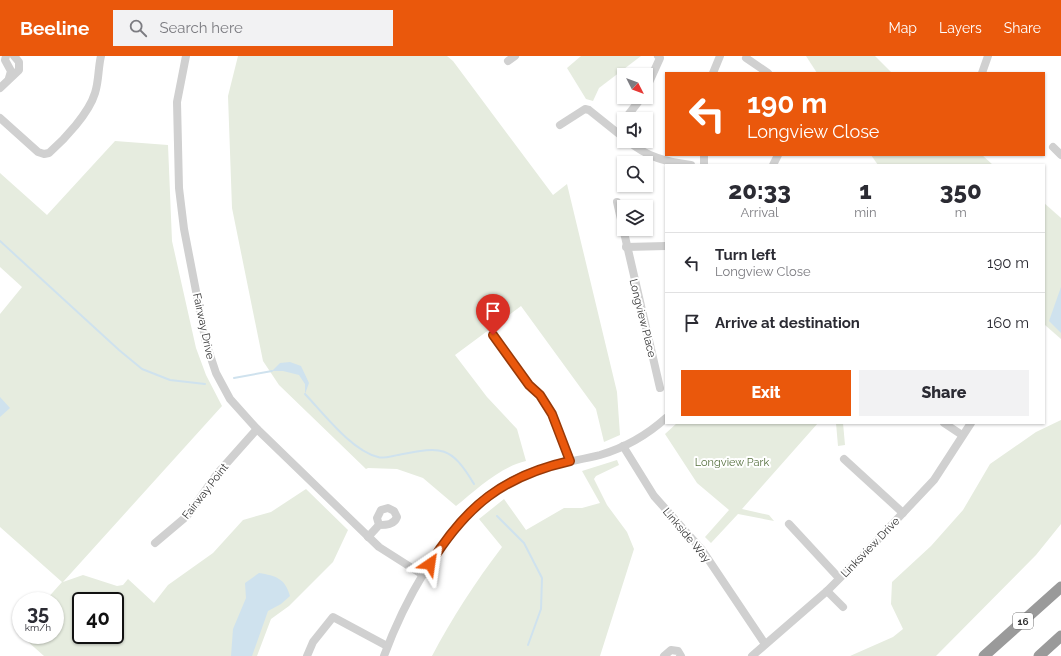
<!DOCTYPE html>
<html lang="en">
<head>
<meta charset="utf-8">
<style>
	body { margin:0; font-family:Raleway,sans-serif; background:#f2f2f3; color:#2b2b33; height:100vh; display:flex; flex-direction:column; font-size:15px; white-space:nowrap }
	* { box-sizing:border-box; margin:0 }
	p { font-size:13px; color:#7c7c81 }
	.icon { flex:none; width:22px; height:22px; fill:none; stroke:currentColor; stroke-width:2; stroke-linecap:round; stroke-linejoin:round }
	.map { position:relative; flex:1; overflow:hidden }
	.drawer { position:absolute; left:665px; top:108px; width:380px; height:260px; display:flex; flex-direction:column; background:#fff; border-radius:0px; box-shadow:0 1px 3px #0004 }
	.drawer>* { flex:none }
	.banner { position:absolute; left:665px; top:16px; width:380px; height:84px; border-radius:0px; box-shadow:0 1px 3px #0004; background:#ea580c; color:#fff; overflow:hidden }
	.needle { width:26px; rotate:132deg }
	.controls { position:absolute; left:617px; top:12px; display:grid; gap:8px }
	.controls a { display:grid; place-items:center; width:36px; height:36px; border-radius:0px; background:#fff; box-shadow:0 1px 3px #0004; font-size:20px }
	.speed { position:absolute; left:12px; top:536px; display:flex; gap:8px; font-size:20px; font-weight:700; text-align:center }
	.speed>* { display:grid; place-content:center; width:52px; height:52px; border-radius:50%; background:#fff; box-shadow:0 1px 3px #0004; line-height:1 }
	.speed small { font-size:10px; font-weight:400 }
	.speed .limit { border:2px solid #111; border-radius:6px; background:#fff; color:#111 }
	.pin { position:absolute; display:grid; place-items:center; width:34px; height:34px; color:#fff; margin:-41px -17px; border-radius:50% 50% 50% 0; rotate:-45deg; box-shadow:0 0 4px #0007 }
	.pin .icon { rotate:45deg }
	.me { position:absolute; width:44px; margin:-22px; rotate:32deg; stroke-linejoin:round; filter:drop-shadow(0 0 3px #0008) }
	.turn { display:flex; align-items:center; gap:14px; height:84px; padding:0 16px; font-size:18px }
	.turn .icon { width:52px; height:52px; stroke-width:2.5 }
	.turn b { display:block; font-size:28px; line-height:34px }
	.eta { display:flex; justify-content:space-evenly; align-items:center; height:68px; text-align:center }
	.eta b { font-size:24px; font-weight:800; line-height:28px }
	.cta { display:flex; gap:8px; margin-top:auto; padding:8px 16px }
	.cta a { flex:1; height:46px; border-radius:0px; background:#ea580c; color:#fff; font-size:16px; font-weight:800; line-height:46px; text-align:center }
	.cta a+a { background:#f2f2f3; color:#2b2b33 }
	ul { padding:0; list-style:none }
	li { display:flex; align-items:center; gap:12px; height:60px; padding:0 16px; border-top:1px solid #e1e1e2 }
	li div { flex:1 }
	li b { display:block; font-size:15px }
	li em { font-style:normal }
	header { display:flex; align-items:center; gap:24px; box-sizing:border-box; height:56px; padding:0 20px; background:#ea580c; color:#fff }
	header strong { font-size:19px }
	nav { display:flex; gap:22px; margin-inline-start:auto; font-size:14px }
	.search { width:280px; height:36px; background:#f2f2f3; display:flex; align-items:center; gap:10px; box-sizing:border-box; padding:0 14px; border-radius:0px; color:#7c7c81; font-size:15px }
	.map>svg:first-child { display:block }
	.green { fill:#e6ecdf; fill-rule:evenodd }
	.water { fill:#cfe2ee }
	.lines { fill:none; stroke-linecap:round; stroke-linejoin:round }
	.stream { stroke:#cfe2ee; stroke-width:2 }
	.minor { stroke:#d0d0d0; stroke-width:8 }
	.highway { stroke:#9a9a9a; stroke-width:11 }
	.route-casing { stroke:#983908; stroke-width:10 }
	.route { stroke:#ea580c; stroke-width:7 }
	.labels { text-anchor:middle; stroke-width:4; stroke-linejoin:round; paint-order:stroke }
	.shield { fill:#fff; stroke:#707070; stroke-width:1 }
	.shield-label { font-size:10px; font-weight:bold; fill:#333 }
	.street-label { font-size:11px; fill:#333; stroke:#fff }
	.park-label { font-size:11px; fill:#56703f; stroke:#fff }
</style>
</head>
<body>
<header>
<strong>Beeline</strong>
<div class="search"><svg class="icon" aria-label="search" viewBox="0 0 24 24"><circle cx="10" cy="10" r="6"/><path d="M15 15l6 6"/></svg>Search here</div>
<nav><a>Map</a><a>Layers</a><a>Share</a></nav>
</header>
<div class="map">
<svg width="1061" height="600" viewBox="0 0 1061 600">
	<rect width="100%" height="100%" fill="#fff"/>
	<g class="green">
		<path d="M238,0H447L453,5L553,139L567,128L617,336L620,379L604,386L596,353L521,250L455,299L487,341L517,373L526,405C500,411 477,433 456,450L423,422L397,413L368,412L366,413L279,329L263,305L232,152L228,40Z"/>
		<path d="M581,0H641L599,32L593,45L586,43L567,12Z"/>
		<path d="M806,0H875L892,17H817Z"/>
		<path d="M115,85L168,89L172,185L196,292L206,319L222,350L63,526L83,519L117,530L123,529L128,523L154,547L168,529L213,497L243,464L271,456L306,433L348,474L333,506L289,550L271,563L257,600H44L17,576L21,572V579H55V545H45L62,526L0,471V258L22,231L0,211V117L47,159ZM81,545H115V579H81Z"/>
		<path d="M871,99H982L993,109H878Z"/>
		<path d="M1044,147L1061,162V283L1045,269Z"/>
		<path d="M1061,364V468L1036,499L936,600H850L893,581L903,573L891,548L892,526L931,490L963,454L990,408L1036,376Z"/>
		<path d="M677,367H818L742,453L769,459L774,465L738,458L711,487L705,481L729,454L697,427L665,378Z"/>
		<path d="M836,367H843L845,389L838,390Z"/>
		<path d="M617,404L619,409L596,420L594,423L607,449L627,476L634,493L600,600H432C452,562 476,525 502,491L479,463L504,443L526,474L564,452H582L600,447L582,415Z"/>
	</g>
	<g class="water">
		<path d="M1061,231V277L1049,265Z"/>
		<path d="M290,306L301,310L309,327L305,338V328L299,319L283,315H272L280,307Z"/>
		<path d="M0,341L10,352L0,361Z"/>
		<path d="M259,517C276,520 285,522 290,540L281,548L268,555L252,600H231L233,573L246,542L245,527Z"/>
	</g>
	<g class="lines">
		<g class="stream">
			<path d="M0,185L119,294L142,313L170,324L205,328"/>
			<path d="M234,322L272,315"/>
			<path d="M305,338C324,358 352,395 378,401C383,403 392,400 398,399C441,391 450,388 474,428"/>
			<path d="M497,460L524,487L542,522L541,553L528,589"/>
		</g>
		<g class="minor">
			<path d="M6,0L5,4L11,15L9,22"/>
			<path d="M186,0L177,46L179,132L184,173L206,287L216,317L230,343L257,373L379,491L423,519"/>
			<path d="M746,2L768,17"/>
			<path d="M508,5L515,0"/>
			<path d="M713,17L720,0"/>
			<path d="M982,17L988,0"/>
			<path d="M0,32L19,14V6L14,0"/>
			<path d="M646,33L660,2L658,0"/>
			<path d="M0,62L38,96L44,98L49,97C65,83 89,57 95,37C99,25 98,12 101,0"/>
			<path d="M625,63L642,41"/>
			<path d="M560,69L585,53L589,54L624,82"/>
			<path d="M628,85C647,101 666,106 691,109"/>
			<path d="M1053,91L1061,99"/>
			<path d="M704,99V109"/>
			<path d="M773,109L778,99"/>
			<path d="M617,146L660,332"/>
			<path d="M626,191L666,190"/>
			<path d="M493,279L529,329L540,339L552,358L570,405"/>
			<path d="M944,367L962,379"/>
			<path d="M623,390L654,440L702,494L765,588"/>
			<path d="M844,403L903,457"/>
			<path d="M789,468L839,522"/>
			<path d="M368,481L379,469C386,469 394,469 397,461L394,455L388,452L381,454L377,462L379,469"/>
			<path d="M155,487L187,460L217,418L257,373"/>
			<path d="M827,535L843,551"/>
			<path d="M307,600L313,586L333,561L387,590"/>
			<path d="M384,600C395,570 408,543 425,515C455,467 487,429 543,412C562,406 581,404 600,399C624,392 647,379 666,362"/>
			<path d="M664,600L671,594L678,595L681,600"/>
			<path d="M752,600L827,535L868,494L934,424L971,367"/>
		</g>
		<g class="highway">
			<path d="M984,600L1061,531"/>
			<path d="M1039,600L1061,580"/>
		</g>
	</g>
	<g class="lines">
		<g class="route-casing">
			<path id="route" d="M430,508C466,450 503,420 570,405L552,358L540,339L529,329L493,279"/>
		</g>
		<use href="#route" class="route"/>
	</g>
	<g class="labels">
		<rect class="shield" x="1013" y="557" width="20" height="16" rx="3"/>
		<g class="shield-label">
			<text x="1023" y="569">16</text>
		</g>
		<g class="street-label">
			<text transform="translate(643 262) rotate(76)" y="4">Longview Place</text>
			<text transform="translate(204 270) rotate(78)" y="4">Fairway Drive</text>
			<text transform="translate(205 435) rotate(-52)" y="4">Fairway Point</text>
			<text transform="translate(687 479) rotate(50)" y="4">Linkside Way</text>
			<text transform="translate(870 491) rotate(-46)" y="4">Linksview Drive</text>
		</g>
		<g class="park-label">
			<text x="732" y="410">Longview Park</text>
		</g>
	</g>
</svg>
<div class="controls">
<a><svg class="needle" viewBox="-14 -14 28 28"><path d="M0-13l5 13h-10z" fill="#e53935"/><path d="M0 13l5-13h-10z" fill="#7c7c81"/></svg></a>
<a><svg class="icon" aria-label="sound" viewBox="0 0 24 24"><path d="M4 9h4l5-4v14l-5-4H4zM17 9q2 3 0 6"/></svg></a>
<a><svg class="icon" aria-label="search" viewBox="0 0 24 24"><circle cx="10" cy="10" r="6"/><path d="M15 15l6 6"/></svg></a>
<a><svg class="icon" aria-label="layers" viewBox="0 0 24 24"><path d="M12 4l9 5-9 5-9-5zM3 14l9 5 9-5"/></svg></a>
</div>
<div class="speed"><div>35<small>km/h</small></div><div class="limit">40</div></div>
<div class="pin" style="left:493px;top:279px;background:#d93025"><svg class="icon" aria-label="arrive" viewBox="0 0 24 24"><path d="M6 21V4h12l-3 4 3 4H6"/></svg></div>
<svg class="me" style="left:430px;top:508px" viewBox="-20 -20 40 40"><path d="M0-17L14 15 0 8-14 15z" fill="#ea580c" stroke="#fff" stroke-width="4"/></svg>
<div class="banner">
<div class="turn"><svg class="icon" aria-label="left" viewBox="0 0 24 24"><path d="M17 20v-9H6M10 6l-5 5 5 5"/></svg><div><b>190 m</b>Longview Close</div></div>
</div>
<section class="drawer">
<div class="eta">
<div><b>20:33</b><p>Arrival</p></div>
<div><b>1</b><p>min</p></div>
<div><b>350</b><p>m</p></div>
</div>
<ul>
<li><svg class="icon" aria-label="left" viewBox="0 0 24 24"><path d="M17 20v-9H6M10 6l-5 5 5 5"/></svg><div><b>Turn left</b><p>Longview Close</p></div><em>190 m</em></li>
<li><svg class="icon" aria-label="arrive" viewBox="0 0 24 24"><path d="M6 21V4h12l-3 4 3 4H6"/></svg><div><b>Arrive at destination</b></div><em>160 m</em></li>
</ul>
<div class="cta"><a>Exit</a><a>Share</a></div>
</section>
</div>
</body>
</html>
